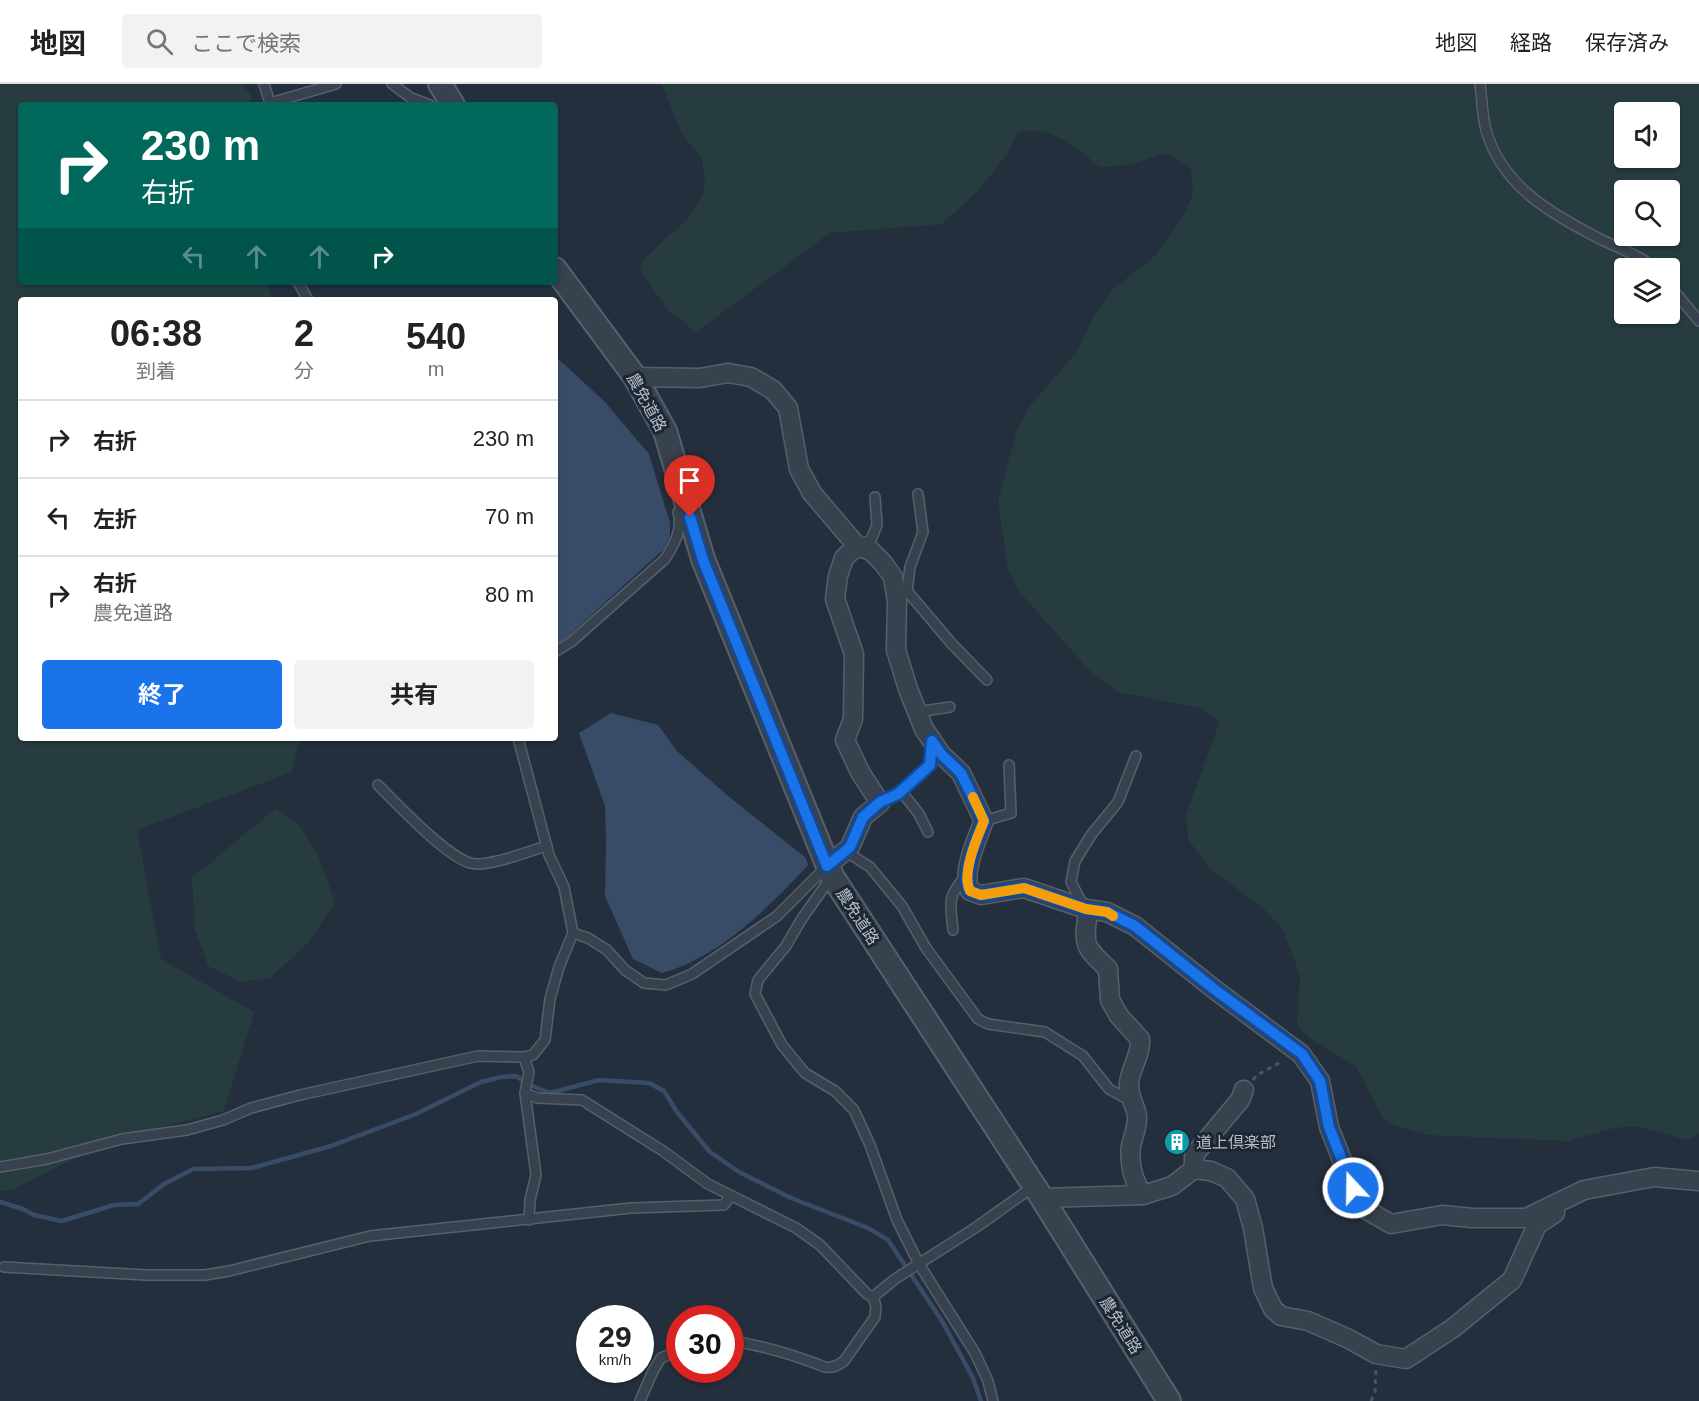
<!DOCTYPE html>
<html lang="ja">
<head>
<meta charset="utf-8">
<style>
	body { margin:0; font-family:Arial,"Noto Sans JP",sans-serif; background:#f2f2f2; color:#222; height:100vh; display:flex; flex-direction:column; font-size:22px; white-space:nowrap }
	* { box-sizing:border-box; margin:0 }
	p { font-size:20px; color:#767676 }
	.icon { flex:none; width:33px; height:33px; fill:none; stroke:currentColor; stroke-width:2; stroke-linecap:round; stroke-linejoin:round }
	.map { position:relative; flex:1; overflow:hidden }
	.details { position:absolute; left:18px; top:213px; width:540px; height:444px; display:flex; flex-direction:column; background:#fff; border-radius:6px; box-shadow:0 2px 4px #0004 }
	.details>* { flex:none }
	.banner { position:absolute; left:18px; top:18px; width:540px; height:183px; border-radius:6px; box-shadow:0 2px 4px #0004; background:#00695c; color:#fff; overflow:hidden }
	.buttons { position:absolute; left:1614px; top:18px; display:grid; gap:12px }
	.buttons a { display:grid; place-items:center; width:66px; height:66px; border-radius:6px; background:#fff; box-shadow:0 2px 4px #0004; font-size:30px }
	.speed { position:absolute; left:576px; top:1221px; display:flex; gap:12px; font-size:30px; font-weight:700; text-align:center }
	.speed>* { display:grid; place-content:center; width:78px; height:78px; border-radius:50%; background:#fff; box-shadow:0 2px 4px #0004; line-height:1 }
	.speed small { font-size:15px; font-weight:400 }
	.speed .limit { border:9px solid #d22; background:#fff; color:#111 }
	.pin { position:absolute; display:grid; place-items:center; width:51px; height:51px; color:#fff; margin:-62px -26px; border-radius:50% 50% 50% 0; rotate:-45deg; box-shadow:0 0 6px #0007 }
	.pin .icon { rotate:45deg }
	.me { position:absolute; width:66px; margin:-33px; rotate:339deg; stroke-linejoin:round; filter:drop-shadow(0 0 4px #0008) }
	.turn { display:flex; align-items:center; gap:21px; height:126px; padding:0 24px; font-size:27px }
	.turn .icon { width:78px; height:78px; stroke-width:2.5 }
	.turn b { display:block; font-size:42px; line-height:51px }
	.lanes { display:flex; align-items:center; height:57px; padding:0 24px; background:#0003; justify-content:center; gap:30px; direction:ltr }
	.lanes .off { opacity:.35 }
	.eta { display:flex; justify-content:space-evenly; align-items:center; height:102px; text-align:center }
	.eta b { font-size:36px; font-weight:700; line-height:42px }
	.button { display:flex; gap:12px; margin-top:auto; padding:12px 24px }
	.button a { flex:1; height:69px; border-radius:6px; background:#1a73e8; color:#fff; font-size:24px; font-weight:700; line-height:69px; text-align:center }
	.button a+a { background:#f2f2f2; color:#222 }
	ul { padding:0; list-style:none }
	li { display:flex; align-items:center; gap:18px; height:78px; padding:0 24px; border-top:2px solid #e0e0e0 }
	li div { flex:1 }
	li b { display:block; font-size:22px }
	li em { font-style:normal }
	header { display:flex; align-items:center; gap:36px; box-sizing:border-box; height:84px; padding:0 30px; background:#fff; border-bottom:2px solid #e0e0e0 }
	header strong { font-size:28px }
	nav { display:flex; gap:33px; margin-inline-start:auto; font-size:21px }
	.search { width:420px; height:54px; background:#f2f2f2; display:flex; align-items:center; gap:15px; box-sizing:border-box; padding:0 21px; border-radius:6px; color:#767676; font-size:22px }
	.map>svg:first-child { display:block }
	.green { fill:#263c3f; fill-rule:evenodd }
	.water { fill:#394c67 }
	.lines { fill:none; stroke-linecap:round; stroke-linejoin:round }
	.stream { stroke:#394c67; stroke-width:4.5 }
	.service-casing { stroke:#565f6c; stroke-width:12 }
	.minor-casing { stroke:#565f6c; stroke-width:21 }
	.tertiary-casing { stroke:#565f6c; stroke-width:26 }
	.path { stroke:#44595c; stroke-width:3; stroke-dasharray:4.5 4.5; stroke-linecap:butt }
	.service { stroke:#38414e; stroke-width:9 }
	.minor { stroke:#38414e; stroke-width:18 }
	.tertiary { stroke:#38414e; stroke-width:22 }
	.route-casing { stroke:#114b97; stroke-width:15 }
	.route { stroke:#1a73e8; stroke-width:10 }
	.slow { stroke:#f59e0b; stroke-width:10 }
	.labels { text-anchor:middle; stroke-width:6; stroke-linejoin:round; paint-order:stroke }
	.street-label { font-size:16px; fill:#b4bcc9; stroke:#1d2633 }
	.poi-label { font-size:16px; fill:#b4bcc9; stroke:#1d2633; text-anchor:start }
</style>
</head>
<body>
<header>
<strong>地図</strong>
<div class="search"><svg class="icon" aria-label="search" viewBox="0 0 24 24"><circle cx="10" cy="10" r="6"/><path d="M15 15l6 6"/></svg>ここで検索</div>
<nav><a>地図</a><a>経路</a><a>保存済み</a></nav>
</header>
<div class="map">
<svg width="1699" height="1317" viewBox="0 0 1699 1317">
	<rect width="100%" height="100%" fill="#242f3e"/>
	<g class="green">
		<path d="M0,0H241L250,10L251,21H21V198H268L272,216H21V654H299L292,688L137,746L161,875L254,928L224,1027L109,1057L14,1105L0,1107Z"/>
		<path d="M662,0H1699V1049L1687,1056L1636,1042L1614,1044L1568,1057L1428,1051L1391,1040L1382,1033L1356,982L1315,958L1297,942L1300,891L1282,844L1266,827L1208,783L1188,755L1186,731L1220,637L1200,624L1118,608L1090,587L1018,506L1008,485L998,417L1017,346L1030,322L1077,268L1095,230L1112,206L1155,172L1184,131L1193,109L1191,85C1161,60 1165,72 1134,79C1123,82 1111,82 1100,83C1076,64 1050,39 1017,49L1007,70L978,107L942,140L830,149L696,248L668,226L640,186L644,175L689,133L703,111L705,99L702,75L681,48ZM1624,28H1670V74H1624ZM1624,106H1670V152H1624ZM1624,184H1670V230H1624Z"/>
		<path d="M275,725L301,743L320,776L335,818L308,859L270,894L241,898L208,882L195,845L192,794Z"/>
	</g>
	<g class="water">
		<path d="M555,272L604,317L649,370L670,439V452L664,465L555,564Z"/>
		<path d="M611,629L658,641L677,667L728,712L806,774L808,781C768,824 720,873 662,889L633,875L605,812L606,760L605,722L579,649Z"/>
	</g>
	<g class="lines">
		<path class="stream" d="M0,1118L23,1125L34,1131L62,1137L114,1121L138,1120L164,1100L193,1085L252,1084L331,1062L416,1030L481,998L501,993L516,992L530,1001L550,1009L599,996L649,999L664,1007L677,1028L710,1068L739,1088L791,1114L868,1144L888,1156L942,1237L973,1294L981,1317"/>
		<g class="service-casing">
			<g id="service">
				<path d="M264,0L270,19"/>
				<path d="M392,0L411,14L430,21"/>
				<path d="M1480,0C1482,15 1482,31 1486,46C1502,103 1553,131 1602,156C1621,165 1639,171 1654,184"/>
				<path d="M271,21L270,19L336,0"/>
				<path d="M298,198L308,216"/>
				<path d="M1670,202L1699,237"/>
				<path d="M858,461L871,456L877,441L875,413"/>
				<path d="M907,507L910,483L923,448L918,410"/>
				<path d="M897,517L907,507L952,560L987,596"/>
				<path d="M555,568L571,558L665,475C674,461 683,445 678,428"/>
				<path d="M917,628L950,623"/>
				<path d="M518,654L549,771L564,803L573,849L588,854L607,866L625,886L644,899L666,901L692,890L777,832L827,782"/>
				<path d="M378,701C398,721 445,771 470,779C488,784 528,767 547,762"/>
				<path d="M901,707L919,730L928,748"/>
				<path d="M880,719L898,710L930,681L932,659"/>
				<path d="M984,737L1011,729L1009,681"/>
				<path d="M845,767L870,783L902,822L926,864L978,935L988,940L1045,948L1083,972L1109,1005L1131,1017"/>
				<path d="M832,792L801,836L786,862L758,896L755,910L782,961L805,989L835,1007L854,1026L870,1061L897,1136L919,1180L975,1269L988,1297L993,1317"/>
				<path d="M1084,823L1071,798L1075,777L1091,751L1118,718L1136,672"/>
				<path d="M953,846C950,817 947,814 966,791"/>
				<path d="M524,973L529,988L525,1009L537,1014L582,1016L663,1067L708,1100L796,1144L820,1161L867,1210L873,1213"/>
				<path d="M525,1009L536,1091L530,1116L529,1136"/>
				<path d="M0,1083L47,1075L122,1055L187,1046L223,1036L251,1024L300,1011L478,972L524,973L533,971L545,956L550,915L559,883L573,849"/>
				<path d="M4,1183L146,1191H205L229,1187L370,1152L631,1124L724,1121L730,1112"/>
				<path d="M730,1257C764,1261 794,1271 825,1283C833,1284 837,1282 844,1277L875,1233L876,1222L873,1213L895,1195L978,1142L1034,1102"/>
				<path d="M640,1317L653,1287L661,1274L680,1266"/>
			</g>
		</g>
		<g class="minor-casing">
			<g id="minor">
				<path d="M635,293L700,294L728,289L751,293L773,306L788,324L799,385L812,409L857,462L871,467L883,479L893,493L897,517L896,566L908,605L924,645L941,670L961,689L984,737C977,754 961,790 970,807L981,811L1024,804L1086,825L1107,828L1135,842L1214,905L1301,970L1320,997L1329,1043L1353,1104L1365,1125L1391,1140L1442,1131L1472,1134H1526L1584,1106L1654,1093L1699,1097"/>
				<path d="M827,782L850,763L863,733L880,719L860,688L845,656L853,635L854,570L835,515L838,492L844,474L857,462"/>
				<path d="M1086,825L1088,828C1083,862 1084,862 1108,885L1110,916L1119,932L1140,955C1141,971 1131,983 1129,999C1128,1014 1138,1025 1137,1035C1137,1044 1133,1053 1131,1062C1129,1079 1133,1097 1143,1111"/>
				<path d="M1194,1085V1071L1240,1016L1244,1006"/>
				<path d="M1042,1114L1143,1111L1172,1102L1194,1085L1211,1087L1227,1094L1245,1115L1253,1144L1263,1204L1273,1225L1281,1232L1308,1237L1349,1255L1376,1270L1406,1275L1453,1244L1512,1196L1537,1141L1555,1129"/>
			</g>
		</g>
		<g class="tertiary-casing">
			<g id="tertiary">
				<path d="M440,0L453,21"/>
				<path d="M555,185L635,293L665,347L703,475L832,792L1042,1114L1169,1317"/>
			</g>
		</g>
		<g class="path">
			<path d="M1253,996L1257,991L1283,977"/>
			<path d="M1371,1317L1375,1308L1376,1284"/>
		</g>
		<use href="#service" class="service"/>
		<use href="#minor" class="minor"/>
		<use href="#tertiary" class="tertiary"/>
	</g>
	<g class="lines">
		<g class="route-casing">
			<path id="route" d="M690,433L703,476L827,782L850,763L863,733L880,718L898,710L930,681L932,657L941,670L961,689L984,737C977,754 961,790 970,807L981,811L1024,804L1086,825L1107,828L1135,842L1214,905L1302,970L1320,997L1329,1043L1353,1104"/>
		</g>
		<use href="#route" class="route"/>
		<path class="slow" d="M973,713L984,737C977,754 961,790 970,807L981,811L1024,804L1086,825L1107,828L1113,832"/>
	</g>
	<defs>
		<g id="building-disc" transform="scale(1.35)"><circle r="9.5" fill="#0f9aa8" stroke="#1d2633"/><path d="M-4-6H4V6H1V3H-1V6H-4ZM-2.5-4.3h1.7v1.8h-1.7ZM.8-4.3h1.7v1.8H.8ZM-2.5-1h1.7V.8h-1.7ZM.8-1h1.7V.8H.8Z" fill="#fff"/></g>
	</defs>
	<g fill-rule="evenodd">
		<use href="#building-disc" x="1177" y="1058"/>
	</g>
	<g class="labels">
		<g class="street-label">
			<text transform="translate(647 318) rotate(61)" y="6">農免道路</text>
			<text transform="translate(858 832) rotate(57)" y="6">農免道路</text>
			<text transform="translate(1121 1241) rotate(58)" y="6">農免道路</text>
		</g>
		<g class="poi-label">
			<text x="1196" y="1064">道上倶楽部</text>
		</g>
	</g>
</svg>
<div class="buttons">
<a><svg class="icon" aria-label="sound" viewBox="0 0 24 24"><path d="M4 9h4l5-4v14l-5-4H4zM17 9q2 3 0 6"/></svg></a>
<a><svg class="icon" aria-label="search" viewBox="0 0 24 24"><circle cx="10" cy="10" r="6"/><path d="M15 15l6 6"/></svg></a>
<a><svg class="icon" aria-label="layers" viewBox="0 0 24 24"><path d="M12 4l9 5-9 5-9-5zM3 14l9 5 9-5"/></svg></a>
</div>
<div class="speed"><div>29<small>km/h</small></div><div class="limit">30</div></div>
<div class="pin" style="left:690px;top:433px;background:#d93025"><svg class="icon" aria-label="arrive" viewBox="0 0 24 24"><path d="M6 21V4h12l-3 4 3 4H6"/></svg></div>
<svg class="me" style="left:1353px;top:1104px" viewBox="-20 -20 40 40"><circle r="17" fill="#1a73e8" stroke="#fff" stroke-width="3"/><path d="M0-11L8 9 0 5-8 9z" fill="#fff"/></svg>
<div class="banner">
<div class="turn"><svg class="icon" aria-label="right" viewBox="0 0 24 24"><path d="M7 20v-9h11M14 6l5 5-5 5"/></svg><div><b>230 m</b>右折</div></div>
<div class="lanes"><svg class="icon off" aria-label="left" viewBox="0 0 24 24"><path d="M17 20v-9H6M10 6l-5 5 5 5"/></svg><svg class="icon off" aria-label="ahead" viewBox="0 0 24 24"><path d="M12 20V5M6 11l6-6 6 6"/></svg><svg class="icon off" aria-label="ahead" viewBox="0 0 24 24"><path d="M12 20V5M6 11l6-6 6 6"/></svg><svg class="icon" aria-label="right" viewBox="0 0 24 24"><path d="M7 20v-9h11M14 6l5 5-5 5"/></svg></div>
</div>
<section class="details">
<div class="eta">
<div><b>06:38</b><p>到着</p></div>
<div><b>2</b><p>分</p></div>
<div><b>540</b><p>m</p></div>
</div>
<ul>
<li><svg class="icon" aria-label="right" viewBox="0 0 24 24"><path d="M7 20v-9h11M14 6l5 5-5 5"/></svg><div><b>右折</b></div><em>230 m</em></li>
<li><svg class="icon" aria-label="left" viewBox="0 0 24 24"><path d="M17 20v-9H6M10 6l-5 5 5 5"/></svg><div><b>左折</b></div><em>70 m</em></li>
<li><svg class="icon" aria-label="right" viewBox="0 0 24 24"><path d="M7 20v-9h11M14 6l5 5-5 5"/></svg><div><b>右折</b><p>農免道路</p></div><em>80 m</em></li>
</ul>
<div class="button"><a>終了</a><a>共有</a></div>
</section>
</div>
</body>
</html>
